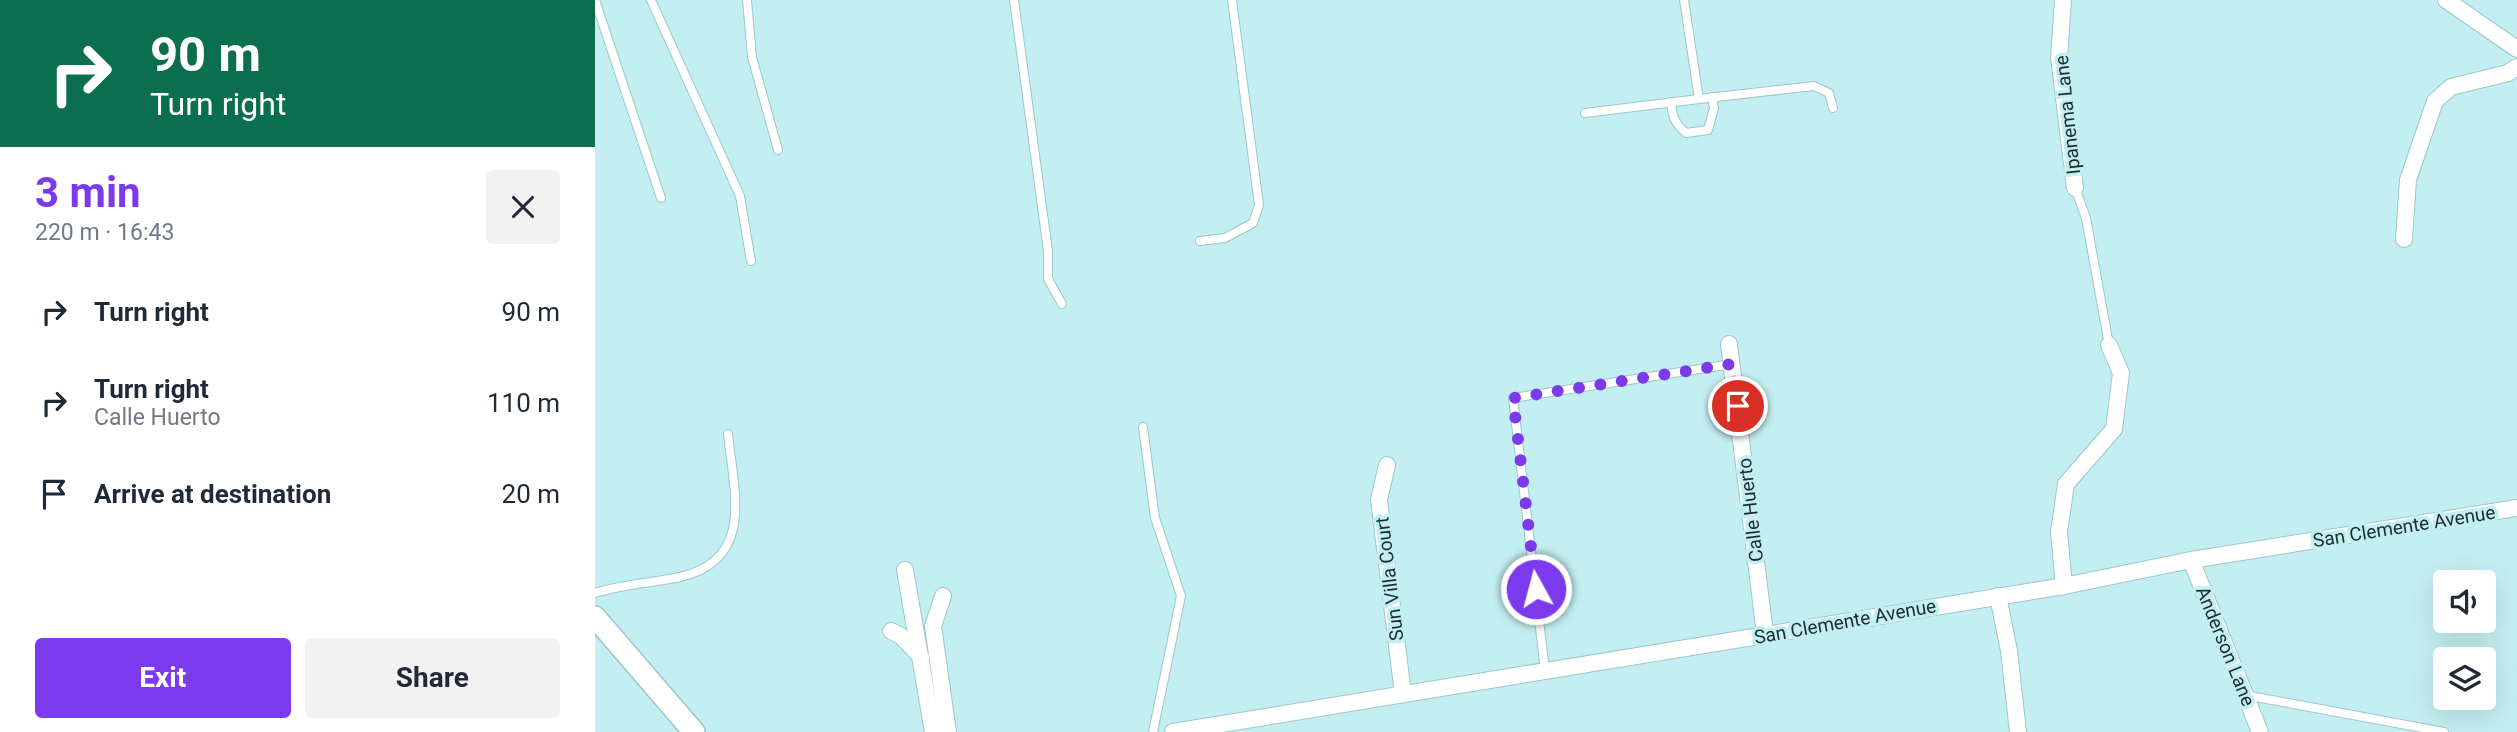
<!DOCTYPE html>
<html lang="en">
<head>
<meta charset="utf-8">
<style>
	body { margin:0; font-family:Roboto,sans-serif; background:#f2f2f3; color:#1f2937; height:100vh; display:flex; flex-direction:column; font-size:26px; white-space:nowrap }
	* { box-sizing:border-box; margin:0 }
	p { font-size:23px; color:#747a83 }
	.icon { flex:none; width:38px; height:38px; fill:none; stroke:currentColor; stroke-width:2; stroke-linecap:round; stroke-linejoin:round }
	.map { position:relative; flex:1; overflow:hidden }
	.panel { display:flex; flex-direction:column; background:#fff; width:595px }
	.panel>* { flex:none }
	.banner { background:#0b6e4f; color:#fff; overflow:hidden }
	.fabs { position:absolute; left:1838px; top:570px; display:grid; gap:14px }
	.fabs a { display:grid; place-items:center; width:63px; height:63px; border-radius:7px; background:#fff; box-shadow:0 7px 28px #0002; font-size:35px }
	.pin { position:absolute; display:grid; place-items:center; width:60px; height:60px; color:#fff; margin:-30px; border:4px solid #fff; border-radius:50%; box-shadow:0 2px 7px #0007 }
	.me { position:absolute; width:77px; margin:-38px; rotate:353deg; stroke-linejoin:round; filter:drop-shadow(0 0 5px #0008) }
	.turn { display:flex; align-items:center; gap:24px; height:147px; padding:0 35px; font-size:32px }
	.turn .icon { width:91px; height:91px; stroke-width:2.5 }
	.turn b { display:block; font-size:49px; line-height:60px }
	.round { display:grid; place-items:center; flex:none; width:74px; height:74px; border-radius:7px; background:#f2f2f3 }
	.summary { display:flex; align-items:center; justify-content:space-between; height:119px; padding:0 35px }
	h1 { font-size:42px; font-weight:700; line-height:52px; color:#7c3aed }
	.cta { display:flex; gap:14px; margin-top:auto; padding:14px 35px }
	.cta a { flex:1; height:80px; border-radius:7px; background:#7c3aed; color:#fff; font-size:28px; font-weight:700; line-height:80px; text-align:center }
	.cta a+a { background:#f2f2f3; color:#1f2937 }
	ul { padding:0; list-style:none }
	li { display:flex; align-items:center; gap:21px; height:91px; padding:0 35px }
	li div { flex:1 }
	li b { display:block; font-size:26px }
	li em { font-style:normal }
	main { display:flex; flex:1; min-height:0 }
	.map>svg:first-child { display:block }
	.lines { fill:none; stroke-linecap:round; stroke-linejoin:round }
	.lane-casing { stroke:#9cc7c9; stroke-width:10 }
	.street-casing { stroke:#9cc7c9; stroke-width:18 }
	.secondary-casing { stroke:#9cc7c9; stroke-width:24 }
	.lane { stroke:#fff; stroke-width:8 }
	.street { stroke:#fff; stroke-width:16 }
	.secondary { stroke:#fff; stroke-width:21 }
	.route { stroke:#7c3aed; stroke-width:12; stroke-dasharray:0 21.6 }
	.labels { text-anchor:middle; stroke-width:7; stroke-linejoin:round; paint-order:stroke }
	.street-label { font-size:19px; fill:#1c2d2e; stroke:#c4eff2 }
</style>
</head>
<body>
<main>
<section class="panel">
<div class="banner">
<div class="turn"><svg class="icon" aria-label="right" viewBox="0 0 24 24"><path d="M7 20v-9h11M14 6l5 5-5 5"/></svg><div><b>90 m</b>Turn right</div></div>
</div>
<div class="summary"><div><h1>3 min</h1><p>220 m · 16:43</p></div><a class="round"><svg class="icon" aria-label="close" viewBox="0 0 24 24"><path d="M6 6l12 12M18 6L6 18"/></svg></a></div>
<ul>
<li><svg class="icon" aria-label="right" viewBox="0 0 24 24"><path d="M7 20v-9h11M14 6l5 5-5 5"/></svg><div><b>Turn right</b></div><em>90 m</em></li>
<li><svg class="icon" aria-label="right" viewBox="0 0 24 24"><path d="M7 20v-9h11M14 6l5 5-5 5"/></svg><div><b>Turn right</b><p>Calle Huerto</p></div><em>110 m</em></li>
<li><svg class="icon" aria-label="arrive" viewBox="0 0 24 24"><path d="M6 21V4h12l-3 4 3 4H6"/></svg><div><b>Arrive at destination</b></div><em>20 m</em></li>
</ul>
<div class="cta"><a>Exit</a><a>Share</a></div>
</section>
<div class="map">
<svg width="1922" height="732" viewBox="0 0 1922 732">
	<rect width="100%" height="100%" fill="#c4eff2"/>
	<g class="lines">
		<g class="lane-casing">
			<g id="lane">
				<path d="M0,0L66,198"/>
				<path d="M56,0L145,196L156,261"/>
				<path d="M152,0L157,57L183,150"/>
				<path d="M419,0L453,251V279L467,304"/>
				<path d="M1089,0L1104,99L1219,86L1234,93L1238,108"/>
				<path d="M1076,102C1077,116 1080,124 1091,133L1113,130L1119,108L1117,97"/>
				<path d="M990,113L1104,99"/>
				<path d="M1480,188L1491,218L1514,345"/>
				<path d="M605,241L630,238L658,223L664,205L637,0"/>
				<path d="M548,427L560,518L586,596L558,732"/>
				<path d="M0,593C28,584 57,583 85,577C160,560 139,492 133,434"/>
				<path d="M950,671L918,398L1137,364"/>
				<path d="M1650,695L1849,732"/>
			</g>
		</g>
		<g class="street-casing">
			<g id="street">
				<path d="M1468,0L1464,57L1480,188"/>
				<path d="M1851,0L1922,49"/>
				<path d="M1809,239L1813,180L1840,101L1856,87L1913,73L1922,67"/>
				<path d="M1134,344L1170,634"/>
				<path d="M792,465L784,500L808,694"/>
				<path d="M1596,560L1665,732"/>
				<path d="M310,570L338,732"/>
				<path d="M1469,586L1464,532L1471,484L1519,429L1526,373L1514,345"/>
				<path d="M348,596L338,626L353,732"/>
				<path d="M1403,596L1414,651L1423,732"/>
				<path d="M296,631L306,636L326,657"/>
				<path d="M578,732L1469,586L1596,560L1922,508"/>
			</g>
		</g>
		<g class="secondary-casing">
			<path id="secondary" d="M0,617L99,732"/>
		</g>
		<use href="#lane" class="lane"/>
		<use href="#street" class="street"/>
		<use href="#secondary" class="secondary"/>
	</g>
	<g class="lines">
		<path class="route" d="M941,589L918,398L1137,364L1143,406"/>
	</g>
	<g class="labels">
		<g class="street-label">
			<text transform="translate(1472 115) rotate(-96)" y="7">Ipanema Lane</text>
			<text transform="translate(1155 510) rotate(-97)" y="7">Calle Huerto</text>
			<text transform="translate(1809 526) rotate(-9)" y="7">San Clemente Avenue</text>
			<text transform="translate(794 579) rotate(-97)" y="7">Sun Villa Court</text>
			<text transform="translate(1250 621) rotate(-10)" y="7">San Clemente Avenue</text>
			<text transform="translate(1631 646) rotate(68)" y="7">Anderson Lane</text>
		</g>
	</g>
</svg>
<div class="fabs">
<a><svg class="icon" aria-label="sound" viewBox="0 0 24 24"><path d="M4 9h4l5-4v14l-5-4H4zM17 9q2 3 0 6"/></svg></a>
<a><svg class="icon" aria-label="layers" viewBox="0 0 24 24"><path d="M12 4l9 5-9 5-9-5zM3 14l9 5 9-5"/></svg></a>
</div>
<div class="pin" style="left:1143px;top:406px;background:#d93025"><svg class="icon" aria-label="arrive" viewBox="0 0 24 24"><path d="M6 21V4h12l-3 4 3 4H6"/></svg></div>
<svg class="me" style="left:941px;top:589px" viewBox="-20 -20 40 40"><circle r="17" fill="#7c3aed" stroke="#fff" stroke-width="3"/><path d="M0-11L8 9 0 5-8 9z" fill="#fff"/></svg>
</div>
</main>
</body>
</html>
